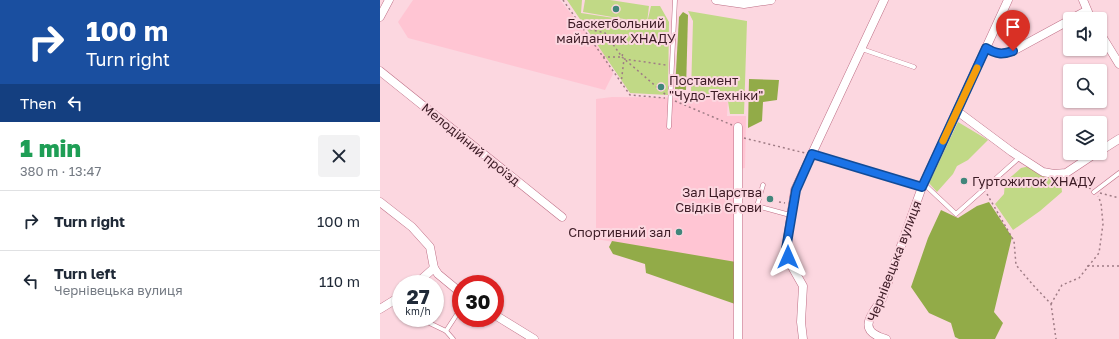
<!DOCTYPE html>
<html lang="en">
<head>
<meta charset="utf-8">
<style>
	body { margin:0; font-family:"Golos Text",sans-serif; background:#f2f2f3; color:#1f2937; height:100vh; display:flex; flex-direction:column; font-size:15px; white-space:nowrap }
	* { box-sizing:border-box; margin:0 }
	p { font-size:13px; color:#747a83 }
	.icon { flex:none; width:22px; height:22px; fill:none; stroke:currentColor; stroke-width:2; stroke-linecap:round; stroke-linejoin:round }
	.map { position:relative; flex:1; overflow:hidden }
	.drawer { display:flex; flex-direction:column; background:#fff; width:380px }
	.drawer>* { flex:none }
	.guide { background:#1a4fa0; color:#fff; overflow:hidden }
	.controls { position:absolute; left:683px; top:12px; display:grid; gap:8px }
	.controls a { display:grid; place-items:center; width:44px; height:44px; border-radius:4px; background:#fff; box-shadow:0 1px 3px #0004; font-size:20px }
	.speed { position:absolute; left:12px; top:275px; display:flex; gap:8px; font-size:20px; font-weight:700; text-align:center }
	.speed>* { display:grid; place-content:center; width:52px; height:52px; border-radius:50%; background:#fff; box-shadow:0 1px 3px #0004; line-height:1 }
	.speed small { font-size:10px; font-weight:400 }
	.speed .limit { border:6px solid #d22; background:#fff; color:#111 }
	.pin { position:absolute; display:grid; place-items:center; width:34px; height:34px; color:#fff; margin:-41px -17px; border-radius:50% 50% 50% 0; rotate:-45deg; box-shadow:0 0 4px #0007 }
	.pin .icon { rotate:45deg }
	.me { position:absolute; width:44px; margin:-22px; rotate:0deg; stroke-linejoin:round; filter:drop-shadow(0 0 3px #0008) }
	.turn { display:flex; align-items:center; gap:14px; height:84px; padding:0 20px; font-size:18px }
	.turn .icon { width:52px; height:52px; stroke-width:2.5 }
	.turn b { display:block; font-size:28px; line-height:34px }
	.then { display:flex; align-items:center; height:38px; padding:0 20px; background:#0003; gap:8px; font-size:15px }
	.round { display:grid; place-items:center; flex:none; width:42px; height:42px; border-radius:4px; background:#f2f2f3 }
	.overview { display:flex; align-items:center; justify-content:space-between; height:68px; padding:0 20px }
	h1 { font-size:24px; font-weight:800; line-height:30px; color:#1e9e55 }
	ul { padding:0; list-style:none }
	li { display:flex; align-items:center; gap:12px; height:60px; padding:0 20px; border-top:1px solid #e0e1e3 }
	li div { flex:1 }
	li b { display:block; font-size:15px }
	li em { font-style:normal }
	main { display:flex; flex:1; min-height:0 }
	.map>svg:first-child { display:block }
	.built { fill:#ffc5d3 }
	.green { fill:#c1d986 }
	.forest { fill:#92ab48 }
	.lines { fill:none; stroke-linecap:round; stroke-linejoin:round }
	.lane-casing { stroke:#be6e85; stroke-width:5 }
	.street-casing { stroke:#be6e85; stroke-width:9 }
	.path { stroke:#9f7c85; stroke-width:1.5; stroke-dasharray:2 3; stroke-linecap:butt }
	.lane { stroke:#fff; stroke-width:4 }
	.street { stroke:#fff; stroke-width:8 }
	.route-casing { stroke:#114b97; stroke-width:10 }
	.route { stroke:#1a73e8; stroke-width:7 }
	.slow { stroke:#f59e0b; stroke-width:7 }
	.poi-dot { fill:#41867b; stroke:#fcd7e0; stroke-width:1.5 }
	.labels { text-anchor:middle; stroke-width:4; stroke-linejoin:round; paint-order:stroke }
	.poi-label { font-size:13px; fill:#3d1c26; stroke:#fcd7e0; text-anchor:start }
	.street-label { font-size:13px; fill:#3d1c26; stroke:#fcd7e0 }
</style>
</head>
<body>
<main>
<section class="drawer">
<div class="guide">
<div class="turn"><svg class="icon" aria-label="right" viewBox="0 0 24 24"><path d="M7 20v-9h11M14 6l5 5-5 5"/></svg><div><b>100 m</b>Turn right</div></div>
<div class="then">Then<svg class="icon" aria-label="left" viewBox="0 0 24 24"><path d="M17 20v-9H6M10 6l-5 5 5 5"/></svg></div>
</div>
<div class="overview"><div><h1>1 min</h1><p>380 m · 13:47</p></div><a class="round"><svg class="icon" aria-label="close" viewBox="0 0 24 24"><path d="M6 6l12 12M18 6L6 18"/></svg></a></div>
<ul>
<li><svg class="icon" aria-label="right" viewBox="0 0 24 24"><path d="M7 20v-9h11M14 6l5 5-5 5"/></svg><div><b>Turn right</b></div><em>100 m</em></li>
<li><svg class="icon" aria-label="left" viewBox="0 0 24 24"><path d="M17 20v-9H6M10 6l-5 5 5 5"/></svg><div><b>Turn left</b><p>Чернівецька вулиця</p></div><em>110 m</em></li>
</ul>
</section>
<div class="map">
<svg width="739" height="339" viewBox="0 0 739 339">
	<rect width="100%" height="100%" fill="#fcd7e0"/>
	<g class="built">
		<path d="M33,0H180L227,58L233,74L225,90L28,38L18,22Z"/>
		<path d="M232,97L348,98L347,116H366L365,168L358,169V263L216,239V99Z"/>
	</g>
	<g class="green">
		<path d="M187,0H202L201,13L267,23L271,6H280L289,22L288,95L250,93Z"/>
		<path d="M205,0H230L269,6L267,23L203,12Z"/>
		<path d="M308,11L367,21L364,114H350L347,95L311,93L313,21Z"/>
		<path d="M578,122L608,140L588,160L577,166L573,174L557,192L549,183Z"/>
		<path d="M650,166L671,175L681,184L682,192L660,211L633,230L615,204L624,194L625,182L641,168Z"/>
	</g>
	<g class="forest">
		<path d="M303,12L308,15L306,90L295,89L299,17Z"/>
		<path d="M369,79L399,80L397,100L383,102L382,121L368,128Z"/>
		<path d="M609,202L632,237L614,312L623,323L615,339H579L575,337L571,323L549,313L531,287L548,238L561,210L578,218L597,206Z"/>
		<path d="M232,241L356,262L355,304L266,273L265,264L233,254L229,247Z"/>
	</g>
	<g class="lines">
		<g class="lane-casing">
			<g id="lane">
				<path d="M482,49L534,67"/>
				<path d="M289,127L295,0"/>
				<path d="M433,154L542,187"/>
				<path d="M544,184L576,214L640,157"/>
				<path d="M383,185L377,206L410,215"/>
				<path d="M714,192L739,173"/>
				<path d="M39,318L66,331L81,308"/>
				<path d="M66,331L73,339"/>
			</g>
		</g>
		<g class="street-casing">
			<g id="street">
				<path d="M336,0L364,4L391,0"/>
				<path d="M703,0L711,19"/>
				<path d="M0,17L9,0"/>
				<path d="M691,19L706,11"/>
				<path d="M720,33L739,64"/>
				<path d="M606,48C616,54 622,55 633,51L690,20"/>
				<path d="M0,71L182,217"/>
				<path d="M577,111L632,152L663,172L674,174L686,173L716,153"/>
				<path d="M720,151L739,139"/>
				<path d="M0,202L32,227L50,247L54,268L58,274L81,293"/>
				<path d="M36,284L54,268"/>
				<path d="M0,309L21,296"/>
				<path d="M115,315L154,339"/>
				<path d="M358,339V127"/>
				<path d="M423,339L421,322L423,286L411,265L406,249L415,190L504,0"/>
				<path d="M506,339C477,331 490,317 502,299L542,187L628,0"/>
			</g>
		</g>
		<g class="path">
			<path d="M183,0L250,95L285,98"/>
			<path d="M205,28L225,33L242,57L286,95"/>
			<path d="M223,57H242L243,52"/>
			<path d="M241,84L244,59L286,65"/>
			<path d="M295,101L352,125"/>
			<path d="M364,138L425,153"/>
			<path d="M692,177L711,189"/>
			<path d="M720,193L739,198"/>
			<path d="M607,194L634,241L636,265L653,285L671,304L676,339"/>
			<path d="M399,202L405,203"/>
			<path d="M707,266H739"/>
			<path d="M671,304L682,285L699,278L719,253L723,224L721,203L718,196"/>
		</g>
		<use href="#lane" class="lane"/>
		<use href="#street" class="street"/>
	</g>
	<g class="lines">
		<g class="route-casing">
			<path id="route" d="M408,257L406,249L416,190L432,154L542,187L606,48C616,54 622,55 633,51"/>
		</g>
		<use href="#route" class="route"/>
		<path class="slow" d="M563,141L597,68"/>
	</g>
	<g class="poi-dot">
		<circle cx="236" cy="9" r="4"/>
		<circle cx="281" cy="87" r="4"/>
		<circle cx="584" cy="181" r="4"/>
		<circle cx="390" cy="199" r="4"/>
		<circle cx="299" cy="232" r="4"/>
	</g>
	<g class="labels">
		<g class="poi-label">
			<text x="236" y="28" text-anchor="middle">Баскетбольний<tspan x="236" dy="15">майданчик ХНАДУ</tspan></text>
			<text x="289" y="85">Постамент<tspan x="289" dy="15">"Чудо-Техніки"</tspan></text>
			<text x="592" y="186">Гуртожиток ХНАДУ</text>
			<text x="382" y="197" text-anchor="end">Зал Царства<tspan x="382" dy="15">Свідків Єгови</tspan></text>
			<text x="291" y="237" text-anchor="end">Спортивний зал</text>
		</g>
		<g class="street-label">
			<text transform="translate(91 144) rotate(39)" y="5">Мелодійний проїзд</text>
			<text transform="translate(514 261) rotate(-69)" y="5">Чернівецька вулиця</text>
		</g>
	</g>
</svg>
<div class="controls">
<a><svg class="icon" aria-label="sound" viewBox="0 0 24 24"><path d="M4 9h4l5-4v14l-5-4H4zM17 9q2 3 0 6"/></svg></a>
<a><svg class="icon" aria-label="search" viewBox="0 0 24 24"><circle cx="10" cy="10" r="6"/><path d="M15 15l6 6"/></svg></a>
<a><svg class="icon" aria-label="layers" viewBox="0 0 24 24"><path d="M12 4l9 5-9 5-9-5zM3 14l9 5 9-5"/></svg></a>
</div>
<div class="speed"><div>27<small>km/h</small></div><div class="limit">30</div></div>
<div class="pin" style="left:633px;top:51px;background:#d93025"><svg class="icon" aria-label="arrive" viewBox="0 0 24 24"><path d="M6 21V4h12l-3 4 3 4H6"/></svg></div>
<svg class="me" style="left:408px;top:257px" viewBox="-20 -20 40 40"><path d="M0-17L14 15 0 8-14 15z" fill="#1a73e8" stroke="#fff" stroke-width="4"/></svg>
</div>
</main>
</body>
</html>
